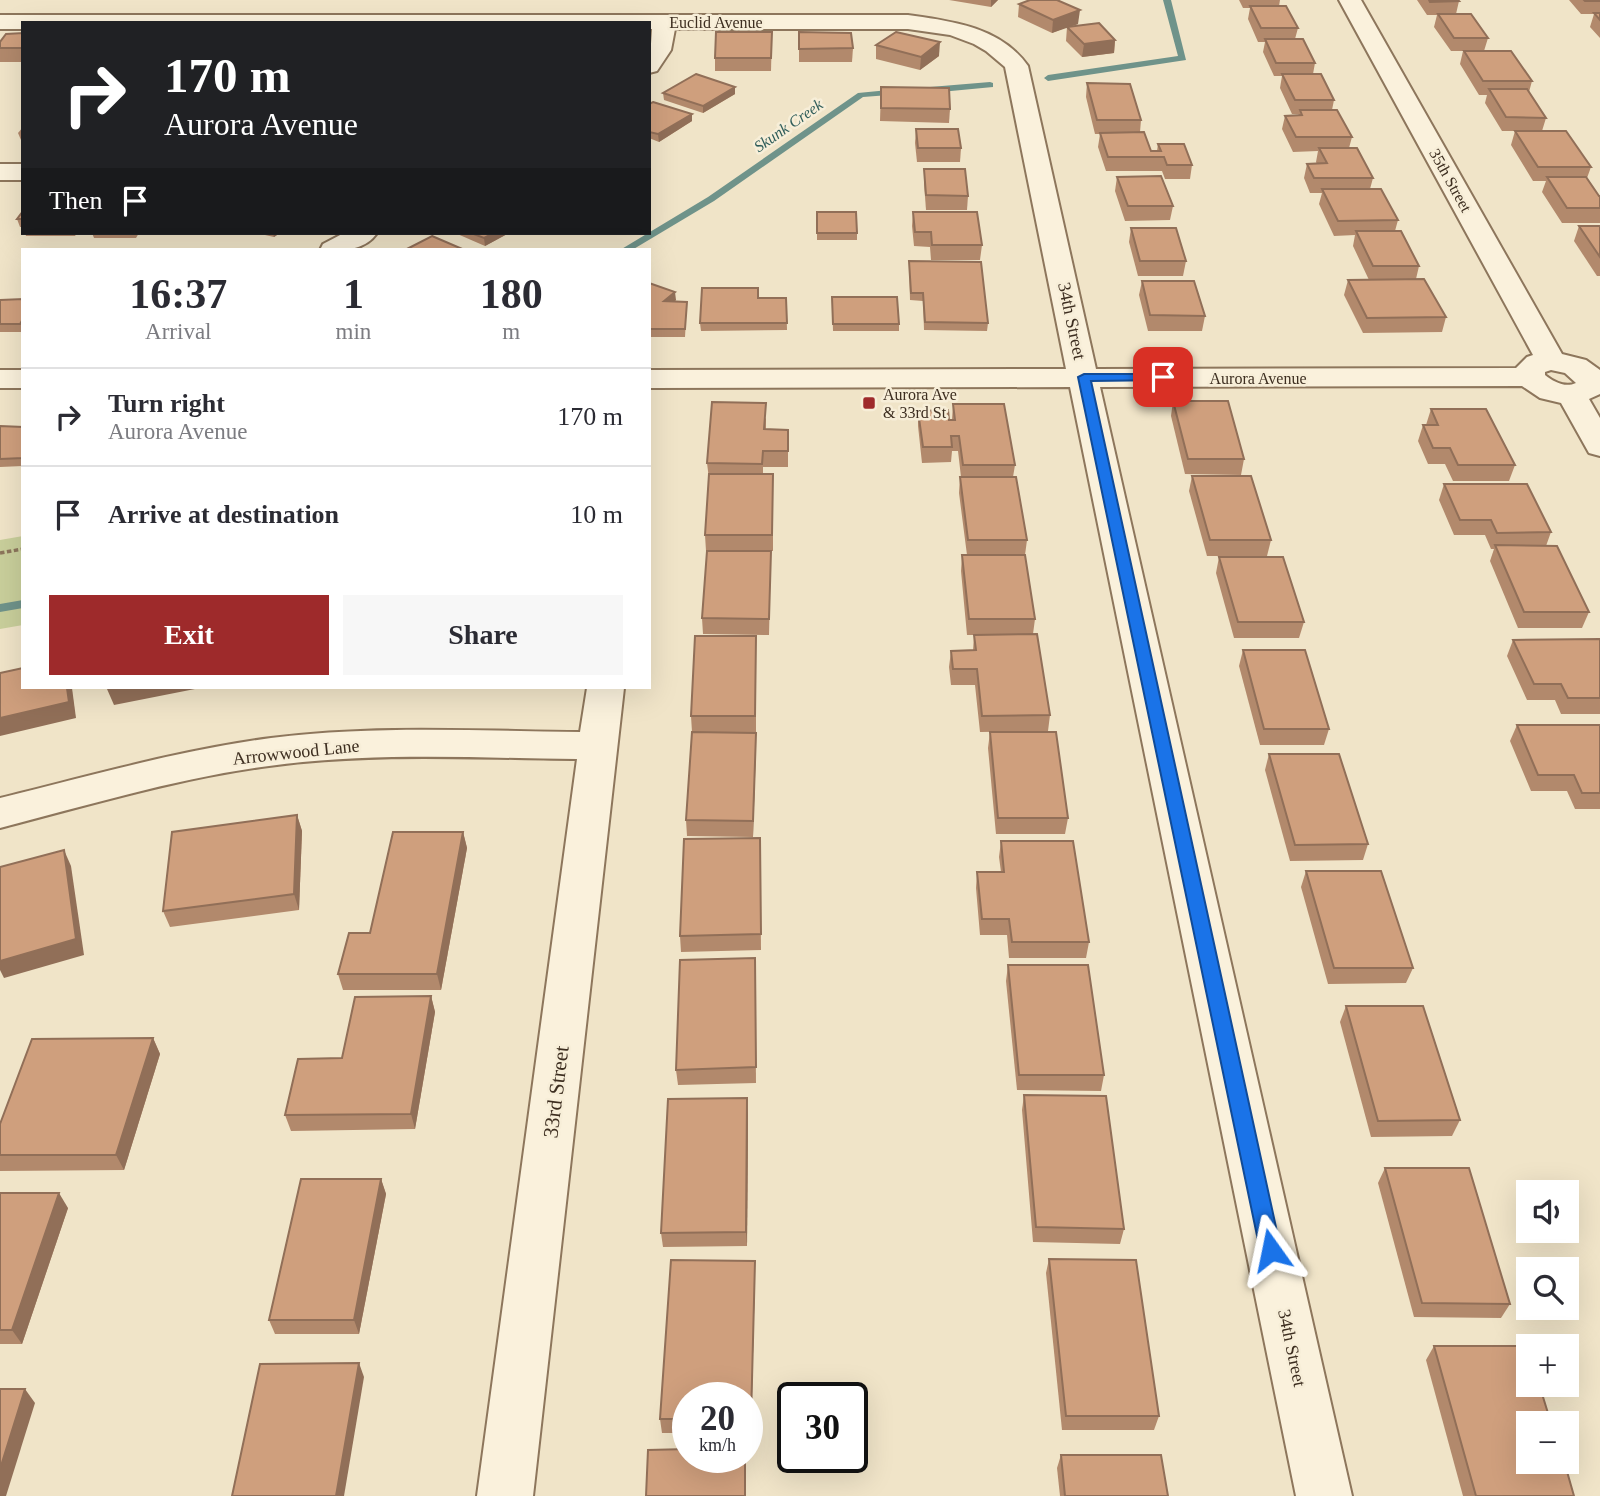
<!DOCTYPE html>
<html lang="en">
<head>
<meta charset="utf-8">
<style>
	body { margin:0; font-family:"Times New Roman",serif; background:#f7f7f7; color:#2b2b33; height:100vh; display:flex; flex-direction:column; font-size:26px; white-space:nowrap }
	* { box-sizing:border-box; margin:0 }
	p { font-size:23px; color:#7c7c81 }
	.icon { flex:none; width:38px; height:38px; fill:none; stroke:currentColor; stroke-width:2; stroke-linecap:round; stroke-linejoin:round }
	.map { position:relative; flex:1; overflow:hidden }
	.side { position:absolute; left:21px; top:248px; width:630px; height:441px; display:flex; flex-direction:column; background:#fff; border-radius:0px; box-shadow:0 7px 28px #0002 }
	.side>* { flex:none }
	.banner { position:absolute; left:21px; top:21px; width:630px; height:214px; border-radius:0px; box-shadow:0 7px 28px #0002; background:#202124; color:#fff; overflow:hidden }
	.buttons { position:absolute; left:1516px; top:1180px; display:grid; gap:14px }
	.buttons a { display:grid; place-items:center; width:63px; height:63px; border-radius:0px; background:#fff; box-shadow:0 7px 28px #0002; font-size:35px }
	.speed { position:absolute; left:672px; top:1382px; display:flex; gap:14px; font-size:35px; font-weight:700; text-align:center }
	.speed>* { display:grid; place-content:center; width:91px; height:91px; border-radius:50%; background:#fff; box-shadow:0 7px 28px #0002; line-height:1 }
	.speed small { font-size:18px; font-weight:400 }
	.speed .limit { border:4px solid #111; border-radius:10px; background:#fff; color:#111 }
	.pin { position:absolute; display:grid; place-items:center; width:60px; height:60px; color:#fff; margin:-30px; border-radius:14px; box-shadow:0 4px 10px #0006 }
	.me { position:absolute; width:77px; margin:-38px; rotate:348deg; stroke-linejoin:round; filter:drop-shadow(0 0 5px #0008) }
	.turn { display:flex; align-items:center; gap:24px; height:147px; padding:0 28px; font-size:32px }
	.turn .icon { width:91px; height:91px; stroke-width:2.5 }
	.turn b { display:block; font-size:49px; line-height:60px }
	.then { display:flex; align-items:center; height:66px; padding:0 28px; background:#0003; gap:14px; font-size:26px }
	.eta { display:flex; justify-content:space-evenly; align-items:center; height:119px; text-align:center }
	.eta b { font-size:42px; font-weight:700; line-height:49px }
	.primary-button { display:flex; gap:14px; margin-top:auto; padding:14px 28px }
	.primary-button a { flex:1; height:80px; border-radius:0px; background:#9e2a2b; color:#fff; font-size:28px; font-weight:700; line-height:80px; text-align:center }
	.primary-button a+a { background:#f7f7f7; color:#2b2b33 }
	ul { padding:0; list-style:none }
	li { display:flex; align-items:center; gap:21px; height:98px; padding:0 28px; border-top:2px solid #e1e1e2 }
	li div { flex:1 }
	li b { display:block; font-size:26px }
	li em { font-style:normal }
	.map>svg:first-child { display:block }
	.green { fill:#c9cf9b }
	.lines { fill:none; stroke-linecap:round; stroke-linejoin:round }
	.stream { fill:#6f938a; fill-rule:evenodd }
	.street-casing { stroke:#8d765c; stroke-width:4 }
	.path { stroke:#8d765c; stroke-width:3.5; stroke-dasharray:4.5 2.5; stroke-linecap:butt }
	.street { fill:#faf1dc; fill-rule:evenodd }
	.wall { fill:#b2896c }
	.shaded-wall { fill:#916f58 }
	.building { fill:#cf9f7d; stroke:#916f58; stroke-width:2 }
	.route { fill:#1a73e8; stroke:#114b97; stroke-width:2 }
	.poi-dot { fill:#9e2a2b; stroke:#f7eed8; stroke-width:2.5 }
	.labels { text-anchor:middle; stroke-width:5; stroke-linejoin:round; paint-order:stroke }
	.far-street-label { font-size:16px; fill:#3d2e20; stroke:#f7eed8 }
	.far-water-label { font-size:16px; font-style:italic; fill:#2f5d5a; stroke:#f7eed8 }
	.far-poi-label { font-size:16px; fill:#3d2e20; stroke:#f7eed8; text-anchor:start }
	.street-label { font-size:18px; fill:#3d2e20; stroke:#f7eed8 }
	.near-street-label { font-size:21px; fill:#3d2e20; stroke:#f7eed8 }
</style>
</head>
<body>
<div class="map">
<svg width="1600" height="1496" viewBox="0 0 1600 1496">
	<rect width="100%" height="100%" fill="#f0e4c8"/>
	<path class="green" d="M23,536V625L0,629V540Z"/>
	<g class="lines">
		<g class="stream">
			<path d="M1163,0H1171L1186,60L1048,81L1044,78L1048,75L1178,56Z"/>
			<path d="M990,82L993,83V87L930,93L926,90L930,87Z"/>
			<path d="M899,89L903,92L902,94L863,97L714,201L632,250H620L708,197L858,93Z"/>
			<path d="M23,600V608L0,612V604Z"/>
		</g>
		<g class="street-casing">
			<g id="street">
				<path d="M1339,0H1361L1562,354L1586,360L1600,370V394L1589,399L1600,418V456L1589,453L1561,403L1540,398L1522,386L1100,387L1352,1496H1296L1070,387L649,388V370L1066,369L1005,67L986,51L974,44L950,35L908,29H675L671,50L657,71L649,73L652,29H649V23H23V29H0V15H908C951,21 1001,27 1028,66L1096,369L1516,368L1527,357L1533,355ZM1551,370L1565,373L1576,383C1565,388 1554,382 1545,375V372Z"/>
				<rect x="0" y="164" width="23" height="16"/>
				<path d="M344,233H377C364,252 341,250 320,250L323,244Z"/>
				<rect x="0" y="370" width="23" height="18"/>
				<path d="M587,688H624L533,1496H477L577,759C474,758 371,752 269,766C178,778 89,805 0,828V798C90,776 179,750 271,738C374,725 477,731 580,732Z"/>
			</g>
		</g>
		<path class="path" d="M0,553L23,549"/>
		<use href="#street" class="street"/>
	</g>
	<g class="wall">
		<path d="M949,0H998L991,7Z"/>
		<path d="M1239,0H1280L1279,6L1298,28L1295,39L1315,63L1313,74L1334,100L1332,110L1352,137L1349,148L1373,178L1370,189L1398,220L1395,231L1419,266L1416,279L1446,317L1442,332L1363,333L1344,295L1348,280H1369L1353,246L1355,235L1334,236L1319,204L1322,193H1310L1304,178L1307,164H1317L1316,162L1318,151L1293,152L1282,129L1285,116L1298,115L1299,114H1292L1280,88L1282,76H1274L1263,52L1265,42H1258L1248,19L1250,8H1243Z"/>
		<path d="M1417,0H1458L1459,1L1456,14L1488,38L1484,51L1532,81L1529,92L1546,118L1542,131L1591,167L1587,178L1599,196H1600V223H1562L1542,192L1546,181H1533L1511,145L1515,131H1502L1485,103L1487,95H1479L1460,64L1463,51H1451L1434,27L1437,15H1427Z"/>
		<path d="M1569,0H1600V38L1590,27L1594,14H1581Z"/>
		<path d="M1019,4L1078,24L1068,27L1115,40L1114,53L1082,57L1066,41L1067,27L1052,33L1018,17Z"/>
		<path d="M772,32L771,71H715V58Z"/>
		<path d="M799,32L853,48L852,62H799Z"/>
		<path d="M23,33V62H0V42Z"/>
		<path d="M876,45L939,56L920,70L876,59Z"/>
		<path d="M1087,83L1141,120L1140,132L1151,151H1157L1158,144L1192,165L1190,179H1165L1162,171H1106L1098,147L1100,134H1095L1086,97Z"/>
		<path d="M735,87V94L703,113L664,100L663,93Z"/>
		<path d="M881,87L950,109L949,123L880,121Z"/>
		<path d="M649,104L692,121L659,142L649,138Z"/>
		<path d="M23,127V140H21L18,133Z"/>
		<path d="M916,129L961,148L960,162H917L915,143Z"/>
		<path d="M924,169L968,196L967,210H926L924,183Z"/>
		<path d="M1117,177L1173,206L1170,220L1125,221L1115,191Z"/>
		<path d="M23,211V227H20L17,219Z"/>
		<path d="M817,212L857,233V240H817Z"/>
		<path d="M913,212L982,245L980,260H931L930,247L914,246L912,226Z"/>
		<path d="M1579,226H1600V276H1597L1574,241Z"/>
		<path d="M1131,228L1186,261L1183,276H1138L1129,242Z"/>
		<path d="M25,233H77L75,236H26Z"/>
		<path d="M92,233H139L136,238H94Z"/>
		<path d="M256,233H280L274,237Z"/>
		<path d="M455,233H509L485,246Z"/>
		<path d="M909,261L988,323L987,331L924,330L923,301L910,300Z"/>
		<path d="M1142,281L1205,316L1202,331H1148L1139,295Z"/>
		<path d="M649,283L676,300L674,302H687L685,337H649Z"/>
		<path d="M832,297L899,324V331H833Z"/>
		<path d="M786,298L787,330L701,331L700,323Z"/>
		<path d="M23,299V332H0V300Z"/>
		<path d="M1173,401L1244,459L1241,475L1185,474L1171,416Z"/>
		<path d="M953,404L1015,465L1013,477L1027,540L1025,555L1035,619L1033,634L1050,715L1048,731L980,732L975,685H951L949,667L951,651H973L974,635H967L961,571L962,555H967L959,493L960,477H961L958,451H952L951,462L922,463L918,426V411L952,420Z"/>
		<path d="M1431,409L1515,465L1509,481H1453L1445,464H1428L1418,441L1423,425H1426Z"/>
		<path d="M766,418V429L788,430V467H763V474H773V551H771L769,635L703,634L702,618L707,551H706L705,535L709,479L707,463Z"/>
		<path d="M0,426L23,427V466L0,467Z"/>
		<path d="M1192,476L1271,540L1267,556H1207L1189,491Z"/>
		<path d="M1444,484L1551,532L1546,546L1589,612L1582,628H1518L1490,561L1494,549H1491L1485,535H1454L1439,500Z"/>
		<path d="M1219,557L1304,622L1299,638H1234L1216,573Z"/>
		<path d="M756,636V732H702L756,733L753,837L687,836L686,820L692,732L691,716Z"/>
		<path d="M1600,639V714H1561L1555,700H1527L1507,656L1513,640Z"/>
		<path d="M1243,650L1329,729L1324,745H1260L1239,666Z"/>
		<path d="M1517,725H1600V809H1575L1567,791H1531L1510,741Z"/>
		<path d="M990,732L1068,818L1065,834H996L988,748Z"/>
		<path d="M1269,754L1368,844L1363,860L1290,861L1265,770Z"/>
		<path d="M297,815L302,831L299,910L170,927L163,911Z"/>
		<path d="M463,832L467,848L441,990H343L338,974L370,933Z"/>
		<path d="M760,838L761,950L681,952L680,936Z"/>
		<path d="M1001,841L1089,942L1086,958H1009L1007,935H980L976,888L977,872H1001L999,857Z"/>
		<path d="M1306,871L1413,968L1406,983L1328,984L1301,887Z"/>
		<path d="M755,958L756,1083L678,1085L676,1070Z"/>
		<path d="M1008,965L1104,1075L1101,1091L1017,1090L1006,981Z"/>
		<path d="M431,996L435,1012L415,1129L291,1131L285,1115L342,1058Z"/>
		<path d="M1346,1006L1460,1120L1452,1136L1371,1137L1340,1022Z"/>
		<path d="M153,1038L160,1054L124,1170L0,1171V1124Z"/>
		<path d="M1024,1095L1124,1229L1120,1244L1033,1242L1022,1110Z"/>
		<path d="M748,1113L747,1246L663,1247L661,1233Z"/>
		<path d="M1385,1168L1510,1304L1501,1318L1414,1317L1378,1183Z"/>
		<path d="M381,1179L386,1194L359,1334H275L269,1320Z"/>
		<path d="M0,1193L68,1208L22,1344H0Z"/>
		<path d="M1049,1259L1159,1416L1154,1430H1062L1046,1273Z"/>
		<path d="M755,1275L751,1433H747V1398H688V1433H662L660,1419Z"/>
		<path d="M1434,1346L1574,1496H1463L1426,1360Z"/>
		<path d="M1061,1455L1168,1496H1060L1057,1468Z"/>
	</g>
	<g class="shaded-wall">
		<path d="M991,0H998L991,7Z"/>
		<path d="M1080,10L1078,24L1052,33L1053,20Z"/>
		<path d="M1115,40L1114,53L1082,57L1084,44Z"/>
		<path d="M940,42L939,56L920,70L921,57Z"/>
		<path d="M735,87V94L703,113V106Z"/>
		<path d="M692,114V121L659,142L658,134Z"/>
		<path d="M273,233H280L274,237Z"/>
		<path d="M494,233H509L485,246L484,238Z"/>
		<path d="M675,292L676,300L664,309V301Z"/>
		<path d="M67,688H72L76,718L0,736V718Z"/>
		<path d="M114,688H200L114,705L107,689Z"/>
		<path d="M756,733V749L753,837V821Z"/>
		<path d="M297,815L302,831L299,910L294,894Z"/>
		<path d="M463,832L467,848L441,990L437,974Z"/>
		<path d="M64,850L71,866L84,955L4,978L0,970V961Z"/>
		<path d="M431,996L435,1012L415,1129L411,1114Z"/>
		<path d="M153,1038L160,1054L124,1170L116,1155Z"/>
		<path d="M747,1098L748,1113L747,1246L746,1232Z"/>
		<path d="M381,1179L386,1194L359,1334L354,1320Z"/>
		<path d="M59,1193L68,1208L22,1344L12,1330Z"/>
		<path d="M755,1261V1275L751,1433V1419Z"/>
		<path d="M359,1363L364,1377L344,1496H336Z"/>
		<path d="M25,1389L35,1403L6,1496H0V1469Z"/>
	</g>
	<g class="building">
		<path d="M1030,0H1057L1080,10L1053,20L1019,4Z"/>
		<path d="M1429,0H1458L1459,1L1430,2Z"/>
		<path d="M1584,0H1600V1H1585Z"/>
		<path d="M1250,6H1286L1298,28H1261Z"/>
		<path d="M1594,13H1600V20Z"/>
		<path d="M1438,14H1471L1488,38H1454Z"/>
		<path d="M1099,23L1115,40L1084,44L1067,27Z"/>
		<path d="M716,32H772L771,58H715Z"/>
		<path d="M799,32L851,33L853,48L799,49Z"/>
		<path d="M896,32L940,42L921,57L876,45Z"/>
		<path d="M23,33V48H0V42L6,34Z"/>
		<path d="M1265,39H1303L1315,63H1276Z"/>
		<path d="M1464,51H1511L1532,81H1483Z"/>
		<path d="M696,74L735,87L703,106L663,93Z"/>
		<path d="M1282,74H1321L1334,100H1295Z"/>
		<path d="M1087,83L1130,84L1141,120H1097Z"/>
		<path d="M881,87L949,88L950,109L881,108Z"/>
		<path d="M1489,89H1527L1546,118L1506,117Z"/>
		<path d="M653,102L692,114L658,134L649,132V104Z"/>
		<path d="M1300,110H1337L1352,137H1296L1285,116L1302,115Z"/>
		<path d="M916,129H958L961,148H918Z"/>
		<path d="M1515,131H1566L1591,167H1538Z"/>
		<path d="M1144,132L1151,151H1161L1158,144H1184L1192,165H1167L1164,157H1108L1100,133Z"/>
		<path d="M1319,148H1357L1373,178H1314L1307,164L1327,163Z"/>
		<path d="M924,169H965L968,196L926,195Z"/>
		<path d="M1161,176L1173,206H1128L1117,177Z"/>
		<path d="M1547,177H1586L1599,196H1600V208H1567Z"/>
		<path d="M1322,189H1381L1398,220L1338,221Z"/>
		<path d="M23,211V219H17Z"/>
		<path d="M817,212H856L857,233H817Z"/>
		<path d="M913,212H977L982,245H932L931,232H915Z"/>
		<path d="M1579,226H1600V257Z"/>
		<path d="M1131,228H1176L1186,261H1140Z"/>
		<path d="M1356,231H1401L1419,266H1373Z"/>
		<path d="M471,233H494L484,238Z"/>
		<path d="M432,236L460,248L455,250H405Z"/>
		<path d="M909,261L981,262L988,323L925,322L923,293H911Z"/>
		<path d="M1424,279L1446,317L1367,318L1348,280Z"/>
		<path d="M1142,281H1194L1205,316L1150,315Z"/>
		<path d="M649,283L675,292L664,301L687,302L685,329H649Z"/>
		<path d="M702,288H758V298H786L787,323H700Z"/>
		<path d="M832,297H897L899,324H833Z"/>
		<path d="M23,299V319L20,324H0V300Z"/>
		<path d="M1173,401H1228L1244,459H1188Z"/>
		<path d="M712,402L766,403L764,429L788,430V451H763L762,464L707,463Z"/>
		<path d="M953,404H1004L1015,465H963L959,436H951L952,447H923L918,411L948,410L949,420H955Z"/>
		<path d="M1431,409H1486L1515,465H1458L1450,448H1433L1423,425H1438Z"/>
		<path d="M0,426L23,427V458L0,459Z"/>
		<path d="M709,474H773L772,535H705Z"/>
		<path d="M1192,476H1251L1271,540H1210Z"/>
		<path d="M960,477H1016L1027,540H968Z"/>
		<path d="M1444,484H1527L1551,532L1497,533L1491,520H1460Z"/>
		<path d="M1495,545L1557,546L1589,612H1524Z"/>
		<path d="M707,551H771L769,619L702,618Z"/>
		<path d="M962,555H1025L1035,619H969Z"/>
		<path d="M1219,557H1283L1304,622H1238Z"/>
		<path d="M1037,634L1050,715L982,716L977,669H953L951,651L976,650L974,635Z"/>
		<path d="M695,636H756L755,716H691Z"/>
		<path d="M1600,639V698H1568L1561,684H1534L1513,640Z"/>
		<path d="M1243,650H1305L1329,729H1264Z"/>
		<path d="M23,668V688H67L69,702L0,718V673Z"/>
		<path d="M1517,725H1600V793H1582L1574,775H1538Z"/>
		<path d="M692,732L756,733L753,821L686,820Z"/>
		<path d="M990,732H1056L1068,818H998Z"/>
		<path d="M1269,754H1339L1368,844L1295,845Z"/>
		<path d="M297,815L294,894L163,911L172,832Z"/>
		<path d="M393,832H463L437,974H338L349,933H370Z"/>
		<path d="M760,838L761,934L680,936L684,839Z"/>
		<path d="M1001,841H1073L1089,942H1012L1009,919H982L977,872H1004Z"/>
		<path d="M64,850L76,939L0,961V867Z"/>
		<path d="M1306,871H1381L1413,968H1334Z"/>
		<path d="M755,958L756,1067L676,1070L680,960Z"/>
		<path d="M1008,965H1088L1104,1075H1019Z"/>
		<path d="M431,996L411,1114L285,1115L298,1059L342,1058L355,997Z"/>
		<path d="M1346,1006H1423L1460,1120L1378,1121Z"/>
		<path d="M153,1038L116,1155H0V1124L32,1039Z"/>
		<path d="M1024,1095L1106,1096L1124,1229L1036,1227Z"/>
		<path d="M747,1098L746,1232L661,1233L668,1099Z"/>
		<path d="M1385,1168H1469L1510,1304L1422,1303Z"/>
		<path d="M301,1179H381L354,1320H269Z"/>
		<path d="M0,1193H59L12,1330H0Z"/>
		<path d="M1049,1259L1136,1260L1159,1416H1066Z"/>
		<path d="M671,1260L755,1261L751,1419H747V1398H688V1419H660Z"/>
		<path d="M1434,1346H1527L1528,1384H1539L1551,1423H1528V1461H1564L1574,1496H1476Z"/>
		<path d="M359,1363L336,1496H232L260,1364Z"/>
		<path d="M0,1389H25L0,1469Z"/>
		<path d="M688,1449V1458H745V1496H646L648,1450Z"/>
		<path d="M1061,1455H1161L1168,1496H1065Z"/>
	</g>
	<path class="route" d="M1163,374L1169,377L1168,380L1091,381L1281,1250L1278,1256L1271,1259L1263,1256L1260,1250L1078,377L1084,374Z"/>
	<rect class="poi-dot" x="862" y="396" width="14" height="14" rx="3.5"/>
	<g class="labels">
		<g class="far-street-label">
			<text x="716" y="28">Euclid Avenue</text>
			<text transform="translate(1451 180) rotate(61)" y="6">35th Street</text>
			<text x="1258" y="384">Aurora Avenue</text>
		</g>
		<g class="far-water-label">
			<text transform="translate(788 125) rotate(-35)" y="6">Skunk Creek</text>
		</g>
		<g class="far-poi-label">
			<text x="883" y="400">Aurora Ave<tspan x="883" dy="18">&amp; 33rd St</tspan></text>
		</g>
		<g class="street-label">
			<text transform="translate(1072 321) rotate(78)" y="6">34th Street</text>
			<text transform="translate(296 752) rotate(-6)" y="6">Arrowwood Lane</text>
			<text transform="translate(1292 1348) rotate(78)" y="6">34th Street</text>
		</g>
		<g class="near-street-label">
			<text transform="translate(556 1092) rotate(-83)" y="7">33rd Street</text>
		</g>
	</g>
</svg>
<div class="buttons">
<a><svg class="icon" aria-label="sound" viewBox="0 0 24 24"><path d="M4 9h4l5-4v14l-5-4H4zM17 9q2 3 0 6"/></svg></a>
<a><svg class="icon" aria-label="search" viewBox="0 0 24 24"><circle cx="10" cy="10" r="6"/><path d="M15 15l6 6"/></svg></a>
<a>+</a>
<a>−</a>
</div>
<div class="speed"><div>20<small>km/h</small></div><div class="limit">30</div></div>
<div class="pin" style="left:1163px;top:377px;background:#d93025"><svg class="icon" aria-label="arrive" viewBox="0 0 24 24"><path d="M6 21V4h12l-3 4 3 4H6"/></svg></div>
<svg class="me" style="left:1271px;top:1250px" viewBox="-20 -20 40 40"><path d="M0-17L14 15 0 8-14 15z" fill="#1a73e8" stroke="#fff" stroke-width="4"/></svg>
<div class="banner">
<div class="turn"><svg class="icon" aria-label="right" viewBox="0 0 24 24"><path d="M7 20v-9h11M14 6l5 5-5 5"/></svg><div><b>170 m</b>Aurora Avenue</div></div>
<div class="then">Then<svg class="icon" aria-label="arrive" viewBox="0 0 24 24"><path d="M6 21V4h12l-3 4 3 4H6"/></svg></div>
</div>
<section class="side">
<div class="eta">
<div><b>16:37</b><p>Arrival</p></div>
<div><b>1</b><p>min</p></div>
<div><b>180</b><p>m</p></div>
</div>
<ul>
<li><svg class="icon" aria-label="right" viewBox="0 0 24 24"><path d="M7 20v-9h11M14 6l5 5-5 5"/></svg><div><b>Turn right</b><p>Aurora Avenue</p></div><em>170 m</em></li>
<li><svg class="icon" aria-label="arrive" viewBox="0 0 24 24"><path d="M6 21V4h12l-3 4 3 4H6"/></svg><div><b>Arrive at destination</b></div><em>10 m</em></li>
</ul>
<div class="primary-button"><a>Exit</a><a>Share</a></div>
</section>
</div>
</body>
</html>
